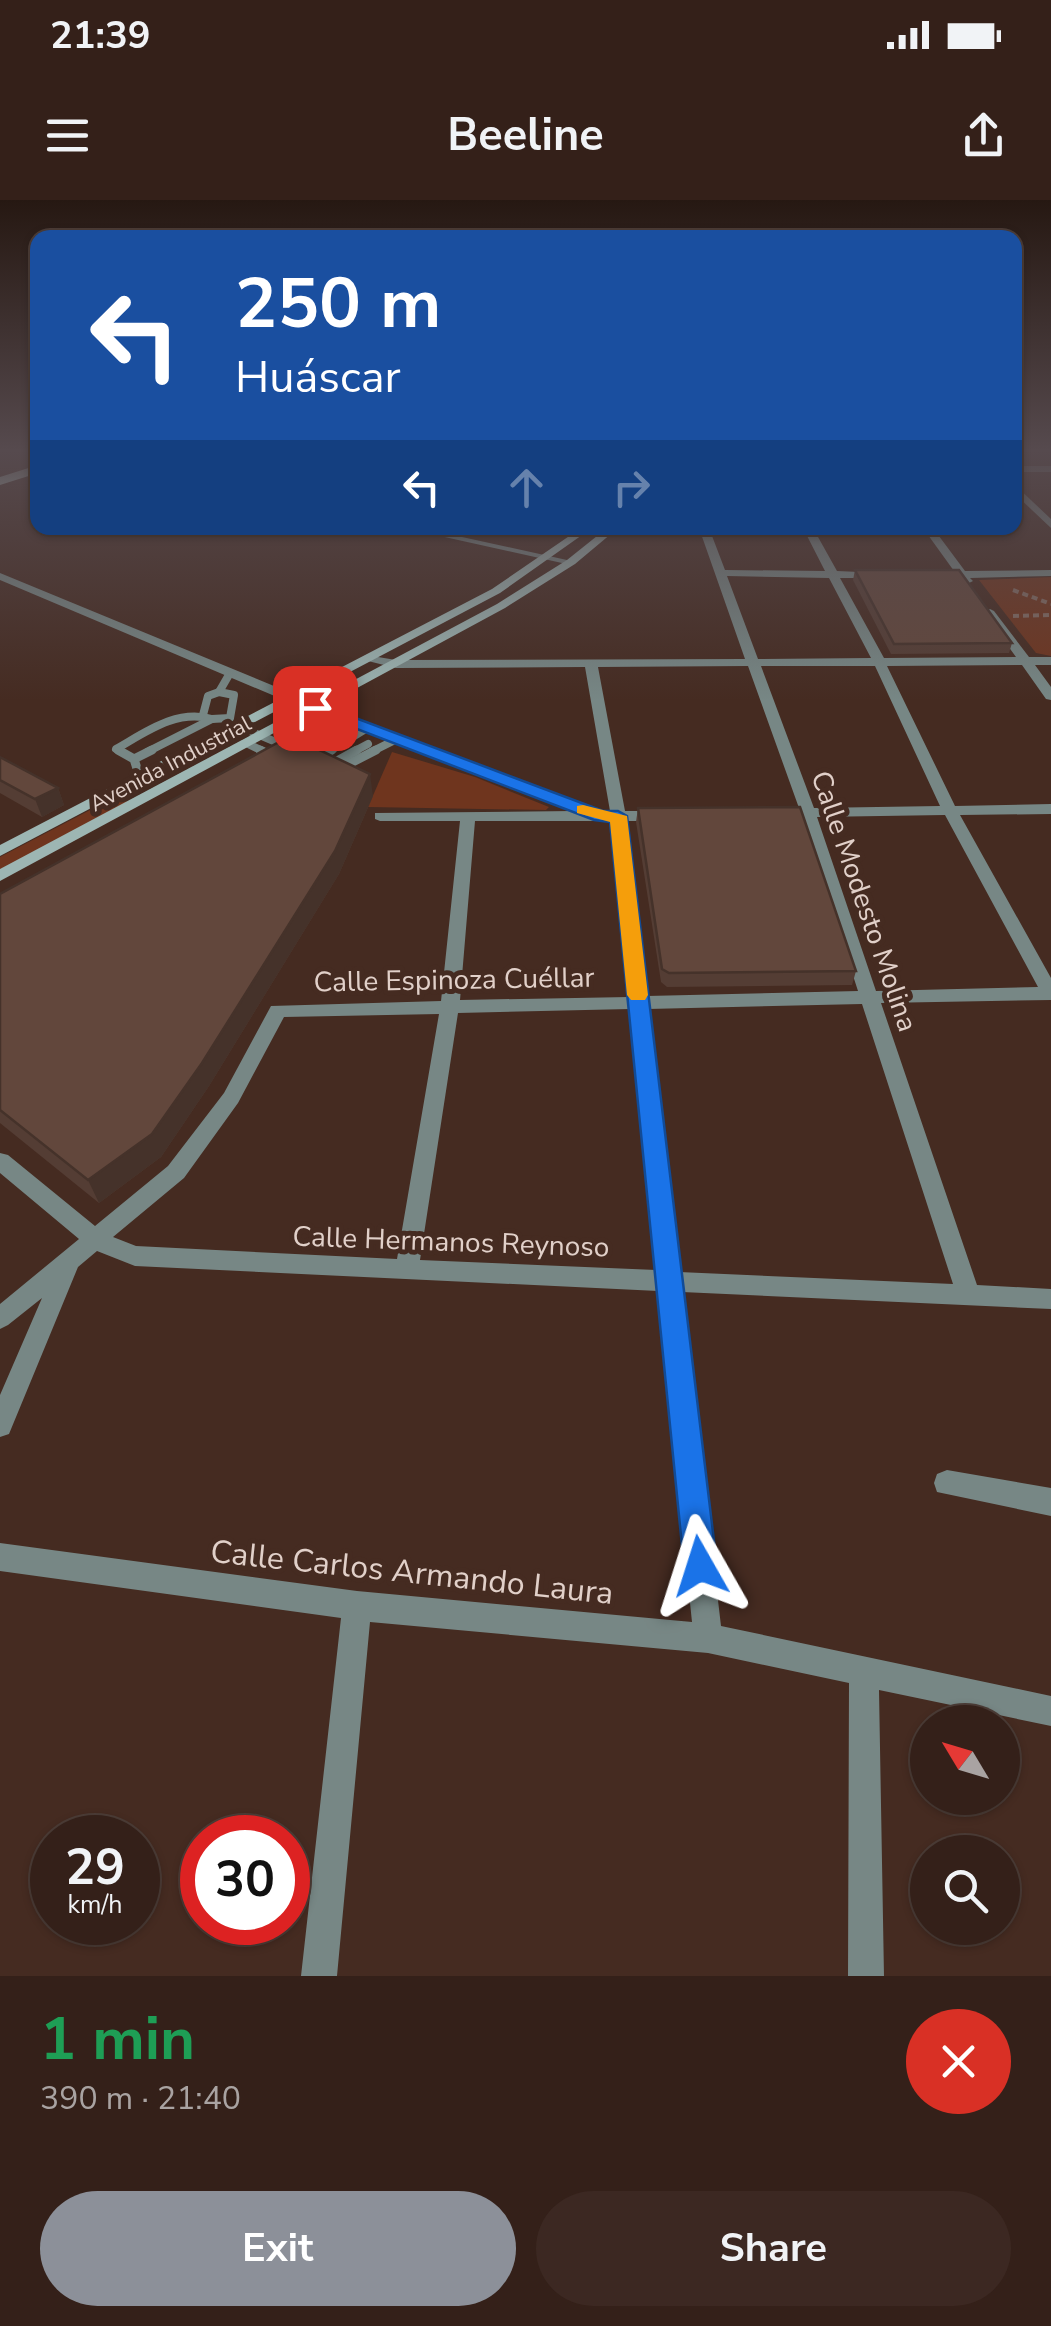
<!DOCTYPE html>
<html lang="en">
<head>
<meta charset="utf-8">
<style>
	body { margin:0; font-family:"Nunito Sans",sans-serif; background:#3c2822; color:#f1f3f6; height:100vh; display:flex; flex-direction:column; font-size:38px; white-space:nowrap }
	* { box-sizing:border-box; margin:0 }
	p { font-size:32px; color:#a9a3a2 }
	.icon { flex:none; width:55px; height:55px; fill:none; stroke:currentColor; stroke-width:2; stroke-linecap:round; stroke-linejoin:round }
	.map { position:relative; height:1776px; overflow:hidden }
	.drawer { display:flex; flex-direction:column; background:#342019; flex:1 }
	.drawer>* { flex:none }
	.banner { position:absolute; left:30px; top:30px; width:992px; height:305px; border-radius:20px; box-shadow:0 2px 8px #0004,0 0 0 2px #4e3e38; background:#1a4fa0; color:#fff; overflow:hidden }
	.needle { width:65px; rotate:308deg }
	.tools { position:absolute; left:910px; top:1505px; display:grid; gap:20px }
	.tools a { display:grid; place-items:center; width:110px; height:110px; border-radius:50%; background:#342019; box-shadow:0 2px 8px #0004,0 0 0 2px #4e3e38; font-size:50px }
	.speed { position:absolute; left:30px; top:1615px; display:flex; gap:20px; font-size:50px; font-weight:700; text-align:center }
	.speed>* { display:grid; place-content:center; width:130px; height:130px; border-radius:50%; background:#342019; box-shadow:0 2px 8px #0004,0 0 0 2px #4e3e38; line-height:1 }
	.speed small { font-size:25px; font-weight:400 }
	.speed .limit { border:15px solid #d22; background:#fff; color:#111 }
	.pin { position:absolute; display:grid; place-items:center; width:85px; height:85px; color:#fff; margin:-42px; border-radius:20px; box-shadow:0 5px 15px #0006 }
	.me { position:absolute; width:110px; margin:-55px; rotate:354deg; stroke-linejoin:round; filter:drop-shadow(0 0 8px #0008) }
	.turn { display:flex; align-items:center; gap:35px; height:210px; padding:0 40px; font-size:45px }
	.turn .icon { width:130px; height:130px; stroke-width:2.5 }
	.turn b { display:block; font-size:70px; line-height:85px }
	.lanes { display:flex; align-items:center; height:95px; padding:0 40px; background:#0003; justify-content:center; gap:50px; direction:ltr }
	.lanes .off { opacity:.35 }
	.round { display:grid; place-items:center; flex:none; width:105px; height:105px; border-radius:52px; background:#3c2822 }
	.headline { display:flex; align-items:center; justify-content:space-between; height:170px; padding:0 40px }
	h1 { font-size:60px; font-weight:700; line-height:75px; color:#1e9e55 }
	.action { display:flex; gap:20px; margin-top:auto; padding:20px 40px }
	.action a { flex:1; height:115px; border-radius:60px; background:#8c9099; color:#fff; font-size:40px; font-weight:700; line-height:115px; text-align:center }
	.action a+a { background:#3c2822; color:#f1f3f6 }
	.status { display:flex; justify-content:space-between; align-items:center; height:70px; padding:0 50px; background:#342019; direction:ltr }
	.status svg { height:28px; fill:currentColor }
	header { display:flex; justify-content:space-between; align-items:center; height:130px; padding:0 40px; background:#342019; font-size:45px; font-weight:700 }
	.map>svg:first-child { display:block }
	.green { fill:#6f351e }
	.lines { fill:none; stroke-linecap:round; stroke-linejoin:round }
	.path { stroke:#836c63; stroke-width:4; stroke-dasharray:6 4; stroke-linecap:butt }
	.service-far1 { stroke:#778785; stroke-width:8 }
	.service { stroke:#778785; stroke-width:9 }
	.minor { fill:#778785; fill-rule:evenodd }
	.secondary { fill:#9db6b3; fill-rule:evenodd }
	.trunk { fill:#c7ece8; fill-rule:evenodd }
	.wall { fill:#543d34 }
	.shaded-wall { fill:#45322a }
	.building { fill:#62473c; stroke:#45322a; stroke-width:2.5 }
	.route { fill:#1a73e8; stroke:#114b97; stroke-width:2.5 }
	.slow { fill:#f59e0b }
	.labels { text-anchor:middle; stroke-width:10; stroke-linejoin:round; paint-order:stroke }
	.far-street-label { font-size:22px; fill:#e1d0c9; stroke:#452b21 }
	.street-label { font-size:28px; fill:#e1d0c9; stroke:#452b21 }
	.near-street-label { font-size:32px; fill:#e1d0c9; stroke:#452b21 }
</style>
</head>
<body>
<div class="status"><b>21:39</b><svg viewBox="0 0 49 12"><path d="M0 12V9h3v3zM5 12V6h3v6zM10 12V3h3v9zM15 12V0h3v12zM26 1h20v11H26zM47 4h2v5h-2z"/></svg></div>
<header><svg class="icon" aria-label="menu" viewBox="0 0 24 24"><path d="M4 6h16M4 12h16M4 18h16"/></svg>Beeline<svg class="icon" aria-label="share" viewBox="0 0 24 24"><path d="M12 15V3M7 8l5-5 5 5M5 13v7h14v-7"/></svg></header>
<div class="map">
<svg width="1051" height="1776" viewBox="0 0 1051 1776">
	<rect width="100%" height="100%" fill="#452b21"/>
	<g class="green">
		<path d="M1051,377V456L1036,453L979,380Z"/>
		<path d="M392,552L475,577L549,607L546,610L368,607Z"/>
		<path d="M115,597L128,602L0,670V657Z"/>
	</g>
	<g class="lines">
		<g class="path">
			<path d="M1013,390L1051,404"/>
			<path d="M1013,416L1050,415"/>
		</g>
		<g class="service-far1">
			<path d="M203,515L208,496L219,492L230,473"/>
			<path d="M238,526L290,548"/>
			<path d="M248,544L265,552"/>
			<path d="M122,552L116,549C146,532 176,509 212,519"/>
			<path d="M147,552L212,519L230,518L234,495L219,492"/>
			<path d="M328,552L367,528"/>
			<path d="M353,552L368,544"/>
			<path d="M371,552L397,539"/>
		</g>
		<g class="service">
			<path d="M118,550L134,559L140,578"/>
			<path d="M260,550L270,555V560"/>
			<path d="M134,559L152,550"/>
			<path d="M317,559L332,550"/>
			<path d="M330,565L357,550"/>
			<path d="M339,569L376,550"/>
		</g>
		<g class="minor">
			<rect x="1015" y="266" width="36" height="6"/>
			<path d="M1015,285L1051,319V328L1015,294Z"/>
			<path d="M404,328H421L576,362L571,365Z"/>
			<path d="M699,328H709L725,370L825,371L803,328H813L837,371L883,373V377L879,378H840L884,458L1016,457L984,413L990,409L994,411L1029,457H1051V465H1035L1051,487V500L1046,499L1022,465L887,466L955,606L1051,604V614L960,615L1051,778V800L881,803L977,1085L1051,1089V1109L682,1092L721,1426L1051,1496V1526L879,1490L884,1776H848L849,1483L708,1453L370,1422L337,1776H301L341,1418L0,1371V1343L357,1391L692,1422L658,1091L135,1066L97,1051L78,1067L9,1234L0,1237V1195L42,1098L8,1125L0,1129V1104L79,1039L0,973V953L8,955L95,1026L168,966L224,893L271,806L441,801L460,621H380L375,619V613L574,611L310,511L0,380V373L320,505L592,608L594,611H610L585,467L396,468L360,459L366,455L396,460L745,459ZM727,376L829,378L871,458L758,459ZM748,466L799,608L790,613L802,618L858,791L647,796L626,621H664L672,616L664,611H625L598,467ZM761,466H875L940,606L814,608ZM945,615L1038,787L876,791L817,617ZM475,621H611L629,797L460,800ZM862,804L953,1084L679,1072L648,809ZM630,809L656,1070L420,1060L458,813ZM439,814L397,1059L136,1046L113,1037L184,978L238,903L284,817Z"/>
			<path d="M923,328H933L965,371L1051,370V376L970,378L973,381L967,384L959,378L934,377V373L954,371Z"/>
			<path d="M947,1270L1051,1288V1316L937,1292L934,1283L937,1274Z"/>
		</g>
		<g class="secondary">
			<path d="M581,328H592L500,393L0,656V645L492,389Z"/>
			<path d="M607,328H618L575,364L505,408L0,681V669L497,404L567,360Z"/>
		</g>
		<path class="trunk" d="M38,265V273L0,285V277Z"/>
	</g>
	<g class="wall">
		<path d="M855,370L1012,443L1009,453L891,454L853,380Z"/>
		<path d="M0,557L58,588L64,605L42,617L0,593Z"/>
		<path d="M373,596L339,674L209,886L161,957L99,1003L0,923V694Z"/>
		<path d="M638,608L856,771L852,785L667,787L661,782L636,622Z"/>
	</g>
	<g class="shaded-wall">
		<path d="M370,574L373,596L339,674L209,886L161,957L99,1003L88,980Z"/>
		<path d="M58,588L64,605L42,617L35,599Z"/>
	</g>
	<g class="building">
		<path d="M855,370H959L1012,443L894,444Z"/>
		<path d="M290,536L370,574L335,651L202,863L152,934L88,980L0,910V694Z"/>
		<path d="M0,557L58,588L35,599L0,580Z"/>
		<path d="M800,607L856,771L669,773L662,769L638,608Z"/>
	</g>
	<linearGradient id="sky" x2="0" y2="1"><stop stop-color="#261812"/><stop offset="0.5" stop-color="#564a4e"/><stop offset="1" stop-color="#564a4e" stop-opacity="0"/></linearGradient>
	<rect width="1051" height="501" fill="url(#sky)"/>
	<path class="route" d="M310,505H321L603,611H618L627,616L717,1366L712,1378L700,1383L689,1378L684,1366L610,622L594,620L310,511Z"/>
	<path class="slow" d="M583,605L627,616L648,795L645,800H631L627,795L610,622L577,613V606Z"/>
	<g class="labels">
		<g class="far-street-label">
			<text transform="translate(170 563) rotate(-28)" y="8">Avenida Industrial</text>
		</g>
		<g class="street-label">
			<text transform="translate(865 701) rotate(71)" y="10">Calle Modesto Molina</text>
			<text transform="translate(454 779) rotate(-1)" y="10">Calle Espinoza Cuéllar</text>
			<text transform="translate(451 1041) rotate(2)" y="10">Calle Hermanos Reynoso</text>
		</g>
		<g class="near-street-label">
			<text transform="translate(412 1372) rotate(6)" y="11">Calle Carlos Armando Laura</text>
		</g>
	</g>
</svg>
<div class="tools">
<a><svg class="needle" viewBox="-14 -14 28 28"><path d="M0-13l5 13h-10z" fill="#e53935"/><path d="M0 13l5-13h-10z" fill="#a9a3a2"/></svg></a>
<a><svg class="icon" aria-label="search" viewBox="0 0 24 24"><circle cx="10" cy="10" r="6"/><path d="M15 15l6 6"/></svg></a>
</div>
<div class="speed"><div>29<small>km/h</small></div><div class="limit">30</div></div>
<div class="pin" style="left:315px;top:508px;background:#d93025"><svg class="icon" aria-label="arrive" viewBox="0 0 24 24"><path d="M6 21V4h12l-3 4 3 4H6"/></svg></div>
<svg class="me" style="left:700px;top:1366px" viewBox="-20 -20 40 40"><path d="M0-17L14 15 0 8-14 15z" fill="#1a73e8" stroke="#fff" stroke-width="4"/></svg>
<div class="banner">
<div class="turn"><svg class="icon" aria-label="left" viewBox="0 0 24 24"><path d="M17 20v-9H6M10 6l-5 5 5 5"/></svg><div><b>250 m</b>Huáscar</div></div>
<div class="lanes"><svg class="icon" aria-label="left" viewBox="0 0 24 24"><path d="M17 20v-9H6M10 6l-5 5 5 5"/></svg><svg class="icon off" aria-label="ahead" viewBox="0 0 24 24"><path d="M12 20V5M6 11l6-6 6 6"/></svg><svg class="icon off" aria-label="right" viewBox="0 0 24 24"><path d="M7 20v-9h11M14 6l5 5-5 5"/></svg></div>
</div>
</div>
<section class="drawer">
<div class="headline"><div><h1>1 min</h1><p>390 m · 21:40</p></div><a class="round" style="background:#d93025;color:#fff"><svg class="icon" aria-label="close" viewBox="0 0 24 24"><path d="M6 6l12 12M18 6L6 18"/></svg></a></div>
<div class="action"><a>Exit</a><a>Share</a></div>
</section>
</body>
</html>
